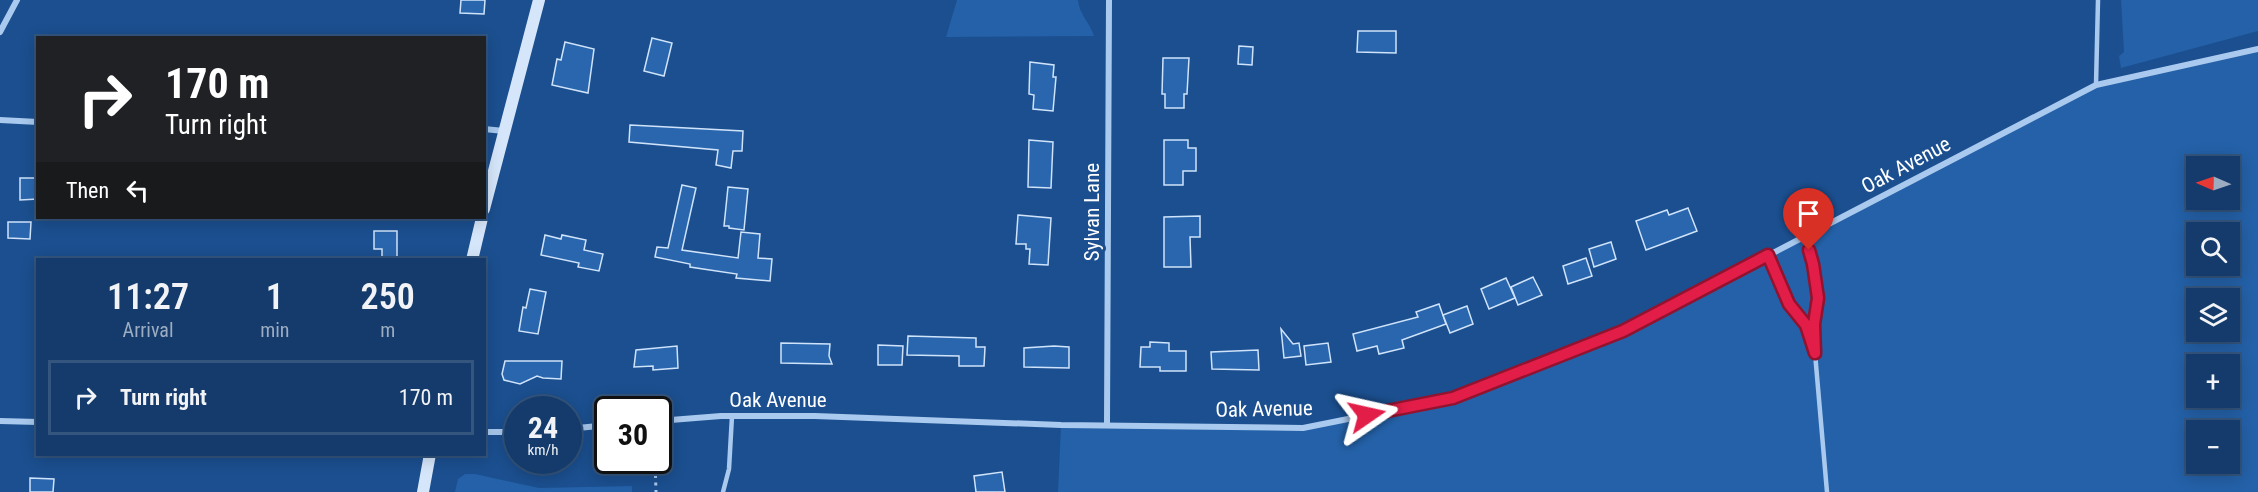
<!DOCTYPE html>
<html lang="en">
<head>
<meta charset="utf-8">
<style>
	body { margin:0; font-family:"Roboto Condensed",sans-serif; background:#1d4271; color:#f1f3f6; height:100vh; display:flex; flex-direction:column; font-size:22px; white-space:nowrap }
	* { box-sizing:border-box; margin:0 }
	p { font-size:20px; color:#9dadc1 }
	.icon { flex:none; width:33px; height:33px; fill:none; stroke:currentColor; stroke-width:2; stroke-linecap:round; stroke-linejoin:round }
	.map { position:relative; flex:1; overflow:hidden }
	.side { position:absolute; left:36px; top:258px; width:450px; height:198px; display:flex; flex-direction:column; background:#143b6b; border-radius:0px; box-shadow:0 3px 15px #0003,0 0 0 2px #33557e }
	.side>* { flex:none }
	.hud { position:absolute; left:36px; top:36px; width:450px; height:183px; border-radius:0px; box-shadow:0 3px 15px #0003,0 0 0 2px #33557e; background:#202124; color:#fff; overflow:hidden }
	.needle { width:39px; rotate:272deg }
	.controls { position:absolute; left:2186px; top:156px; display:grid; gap:12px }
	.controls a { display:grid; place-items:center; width:54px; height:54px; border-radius:0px; background:#143b6b; box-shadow:0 3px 15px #0003,0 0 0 2px #33557e; font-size:30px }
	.speed { position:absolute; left:504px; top:396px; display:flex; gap:12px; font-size:30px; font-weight:700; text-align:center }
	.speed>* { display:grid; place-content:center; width:78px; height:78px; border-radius:50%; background:#143b6b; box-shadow:0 3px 15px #0003,0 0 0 2px #33557e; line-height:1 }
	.speed small { font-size:15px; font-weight:400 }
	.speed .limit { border:3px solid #111; border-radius:9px; background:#fff; color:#111 }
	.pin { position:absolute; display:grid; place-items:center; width:51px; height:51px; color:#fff; margin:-62px -26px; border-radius:50% 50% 50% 0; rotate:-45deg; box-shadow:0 0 6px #0007 }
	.pin .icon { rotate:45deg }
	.me { position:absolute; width:66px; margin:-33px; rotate:79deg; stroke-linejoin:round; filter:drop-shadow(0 0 4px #0008) }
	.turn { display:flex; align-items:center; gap:21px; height:126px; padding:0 30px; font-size:27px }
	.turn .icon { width:78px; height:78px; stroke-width:2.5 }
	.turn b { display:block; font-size:42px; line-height:51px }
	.then { display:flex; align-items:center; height:57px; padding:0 30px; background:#0003; gap:12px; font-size:22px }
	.eta { display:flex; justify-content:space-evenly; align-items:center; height:102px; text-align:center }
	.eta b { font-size:36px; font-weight:600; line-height:42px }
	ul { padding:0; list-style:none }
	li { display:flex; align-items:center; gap:18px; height:75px; margin:0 12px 9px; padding:0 18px; border:3px solid #33557e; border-radius:0px }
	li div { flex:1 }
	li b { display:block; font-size:22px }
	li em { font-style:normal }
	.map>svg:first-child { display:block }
	.green { fill:#2461a8; fill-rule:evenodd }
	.building { fill:#2a66ad; stroke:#cfe3fa; stroke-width:1.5 }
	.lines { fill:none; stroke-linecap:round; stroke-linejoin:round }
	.path { stroke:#a9c9ee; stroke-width:3; stroke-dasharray:3 4.5; stroke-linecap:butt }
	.lane { stroke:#a9c9ee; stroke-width:4.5 }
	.street { stroke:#a9c9ee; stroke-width:6 }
	.secondary { stroke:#d6e6fa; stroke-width:12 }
	.route-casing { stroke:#92132f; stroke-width:15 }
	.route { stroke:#e11d48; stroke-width:10 }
	.labels { text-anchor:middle; stroke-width:6; stroke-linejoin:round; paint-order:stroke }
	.street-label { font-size:21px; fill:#fff; stroke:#1b4f8f }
</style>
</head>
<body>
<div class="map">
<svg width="2258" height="492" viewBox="0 0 2258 492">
	<rect width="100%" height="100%" fill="#1b4f8f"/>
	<g class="green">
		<path d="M957,0H1078C1079,14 1090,23 1094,36L946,37Z"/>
		<path d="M2121,0H2258V31L2121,68L2119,56L2124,52Z"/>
		<path d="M2258,49V492H1058L1061,425L1303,428L1453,398L1623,331L2096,85ZM2196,166H2229V200H2196ZM2196,232H2229V266H2196ZM2196,298H2229V332H2196ZM2196,364H2229V398H2196ZM2196,430H2229V464H2196Z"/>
		<path d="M465,474H475L539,488L632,486V492H455L458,479Z"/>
	</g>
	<g class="building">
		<path d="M461,0H485L484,14L460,13Z"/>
		<path d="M1358,31H1396V53L1357,52Z"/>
		<path d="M652,38L672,43L664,76L644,71Z"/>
		<path d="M565,42L594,49L588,93L552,85L557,59L561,60Z"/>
		<path d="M1239,46L1253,47L1252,65L1238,64Z"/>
		<path d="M1163,58H1189L1187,94H1184V108H1165V94H1162Z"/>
		<path d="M1030,62L1054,65L1053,77H1056L1053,111L1033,109L1034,95L1029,94Z"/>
		<path d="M630,125L743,131L742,151H733L731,168L716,165L718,150L629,142Z"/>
		<path d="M1029,140L1053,142L1051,188L1028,187Z"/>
		<path d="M1164,140H1188V148H1196V171H1183V185H1164Z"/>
		<path d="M20,178H38V199L20,200Z"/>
		<path d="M682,185L696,188L682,250L738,258L741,232L760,234L758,258L772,259L770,281L736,278L737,274L690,267V264L655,257L657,247L668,248Z"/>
		<path d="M728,187L748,189L744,230L729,228V226H724Z"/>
		<path d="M1688,208L1697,231L1646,250L1636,221L1667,210L1669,215Z"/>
		<path d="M1018,215L1051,218L1048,265L1029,264L1030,249H1026V244H1016Z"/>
		<path d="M1200,216V237H1190L1191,267H1164V217Z"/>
		<path d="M8,222H31L30,239L8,238Z"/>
		<path d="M374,231H397V260H382V249H374Z"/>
		<path d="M545,235L561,239L562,235L586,240L584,250L603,254L599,271L578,267L579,263L541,255Z"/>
		<path d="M1611,242L1616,259L1594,267L1589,249Z"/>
		<path d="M1586,258L1592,276L1568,284L1563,266Z"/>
		<path d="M1533,277L1542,295L1518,305L1511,287Z"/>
		<path d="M1506,278L1515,298L1489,309L1481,289Z"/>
		<path d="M530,289L546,292L538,334L519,331L523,307L526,308Z"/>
		<path d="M1439,304L1446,324L1402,340L1404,348L1379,354L1377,346L1357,351L1353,334L1418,317L1416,312Z"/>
		<path d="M1467,306L1473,324L1450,333L1443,315Z"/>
		<path d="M1281,329L1293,344L1299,343L1301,356L1284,358Z"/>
		<path d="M908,336L976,338V347H985L984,366H959V356L907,355Z"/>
		<path d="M1150,342L1169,343V351H1186V371H1160V367H1140L1141,347H1150Z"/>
		<path d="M781,343L830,344L829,356L832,364L781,363Z"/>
		<path d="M1328,343L1331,362L1306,365L1304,346Z"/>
		<path d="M878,345L903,346L902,365H878Z"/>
		<path d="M677,346L678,368L653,370V366L634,367L636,350Z"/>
		<path d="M1054,346L1069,347V368L1024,367V348Z"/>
		<path d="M1258,350L1259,370L1212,369L1211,352Z"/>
		<path d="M505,361H562L561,379L543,378L537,376L520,384L504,380L502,374Z"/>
		<path d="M1002,472L1005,492H976L974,476Z"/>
		<path d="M30,478L54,479L53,492H30Z"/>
	</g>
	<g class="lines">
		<path class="path" d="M655,460L656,492"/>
		<g class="lane">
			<path d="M2096,85L2098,0"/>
			<path d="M1805,236L1813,264L1818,298L1814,324L1815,353L1827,492"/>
			<path d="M1768,255L1789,304L1806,325L1813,347"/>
			<path d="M723,492L729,469L732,416"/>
		</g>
		<g class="street">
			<path d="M0,32L17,0"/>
			<path d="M0,120L38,122"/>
			<path d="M484,129L504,131"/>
			<path d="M0,421L38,422"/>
			<path d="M658,421L721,416H815L1061,425L1303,428L1453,398L1623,331L2096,85L2258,49"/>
			<path d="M1107,424L1109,0"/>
			<path d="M568,429L608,425"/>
			<path d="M484,432H518"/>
		</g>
		<g class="secondary">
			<path d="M484,209L539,0"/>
			<path d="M472,260L482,218"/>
			<path d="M423,492L430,454"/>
		</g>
	</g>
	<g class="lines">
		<g class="route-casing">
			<path id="route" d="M1367,415L1453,398L1623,331L1768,255L1789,304L1806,325L1815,353L1814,324L1818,298L1813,264L1809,250"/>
		</g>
		<use href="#route" class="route"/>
	</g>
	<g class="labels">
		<g class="street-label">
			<text transform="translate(1906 165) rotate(-28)" y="7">Oak Avenue</text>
			<text transform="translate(1092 212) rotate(-90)" y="7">Sylvan Lane</text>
			<text x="778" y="407">Oak Avenue</text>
			<text transform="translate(1264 409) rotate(-1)" y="7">Oak Avenue</text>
		</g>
	</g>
</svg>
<div class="controls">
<a><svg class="needle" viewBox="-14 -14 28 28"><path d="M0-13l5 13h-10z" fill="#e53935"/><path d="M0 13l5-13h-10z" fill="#9dadc1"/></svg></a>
<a><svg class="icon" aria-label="search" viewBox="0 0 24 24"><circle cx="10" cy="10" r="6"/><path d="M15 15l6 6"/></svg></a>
<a><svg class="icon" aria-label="layers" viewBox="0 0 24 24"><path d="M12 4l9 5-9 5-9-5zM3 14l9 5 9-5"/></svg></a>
<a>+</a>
<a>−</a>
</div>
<div class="speed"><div>24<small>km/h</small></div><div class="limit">30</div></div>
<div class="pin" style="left:1809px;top:250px;background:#d93025"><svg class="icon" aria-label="arrive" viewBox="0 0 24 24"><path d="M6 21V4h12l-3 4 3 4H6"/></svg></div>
<svg class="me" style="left:1367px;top:415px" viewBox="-20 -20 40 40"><path d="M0-17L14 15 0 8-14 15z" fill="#e11d48" stroke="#fff" stroke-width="4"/></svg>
<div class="hud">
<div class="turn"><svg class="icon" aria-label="right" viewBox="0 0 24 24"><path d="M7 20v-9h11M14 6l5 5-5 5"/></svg><div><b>170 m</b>Turn right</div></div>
<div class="then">Then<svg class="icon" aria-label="left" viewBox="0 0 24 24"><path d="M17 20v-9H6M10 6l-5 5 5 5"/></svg></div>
</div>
<section class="side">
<div class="eta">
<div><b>11:27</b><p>Arrival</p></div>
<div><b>1</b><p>min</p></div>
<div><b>250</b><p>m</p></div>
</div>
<ul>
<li><svg class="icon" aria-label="right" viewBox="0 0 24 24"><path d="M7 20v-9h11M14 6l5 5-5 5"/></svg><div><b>Turn right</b></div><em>170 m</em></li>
</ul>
</section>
</div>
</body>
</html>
